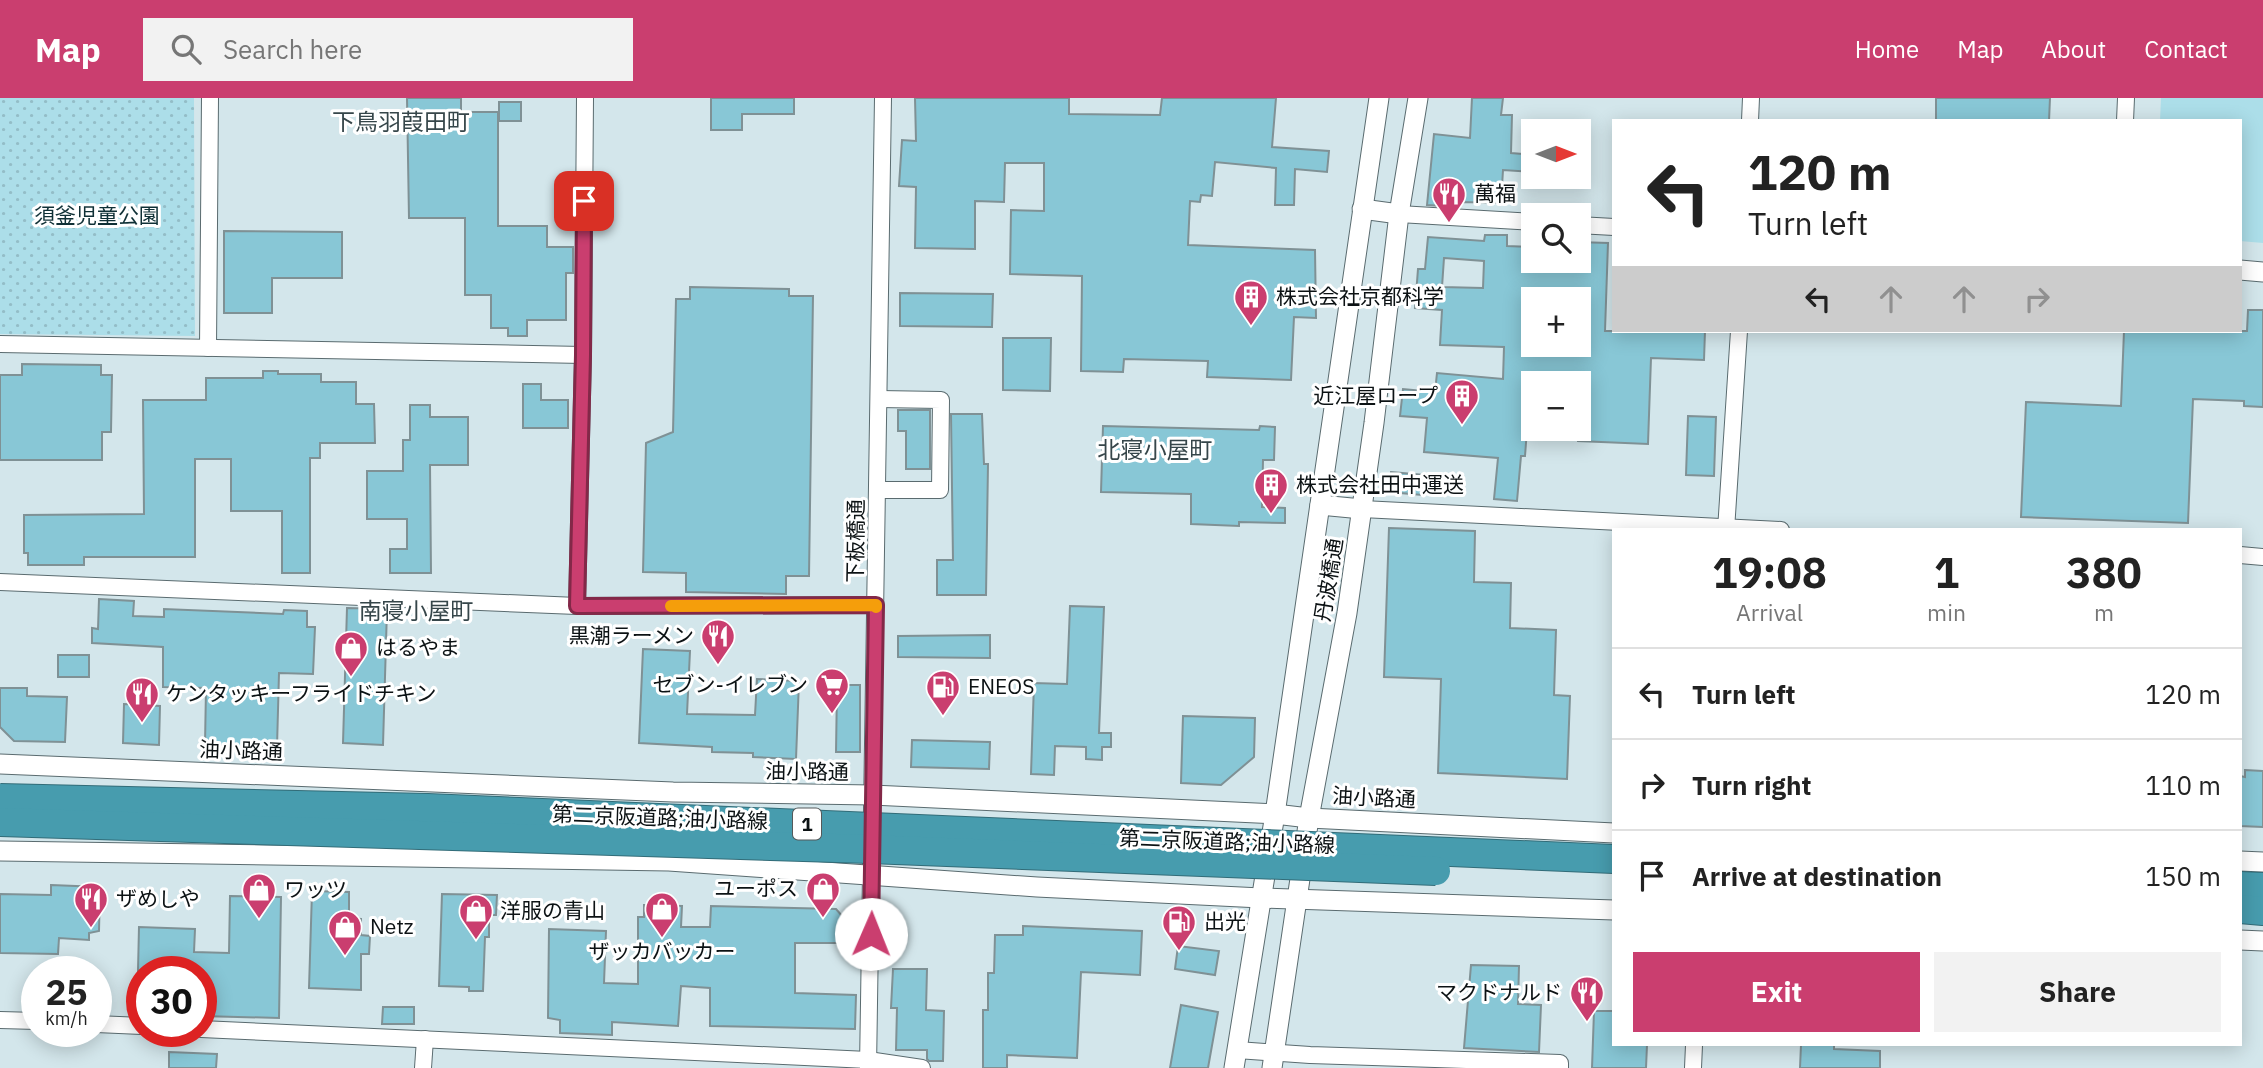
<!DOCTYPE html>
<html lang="en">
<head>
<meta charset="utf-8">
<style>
	body { margin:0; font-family:"IBM Plex Sans","Noto Sans JP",sans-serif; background:#f2f2f2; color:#222; height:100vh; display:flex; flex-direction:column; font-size:26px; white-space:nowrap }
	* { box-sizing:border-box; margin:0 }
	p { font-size:23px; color:#767676 }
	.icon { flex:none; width:38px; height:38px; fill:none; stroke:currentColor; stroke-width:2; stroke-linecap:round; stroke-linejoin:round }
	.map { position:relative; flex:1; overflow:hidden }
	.side { position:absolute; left:1612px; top:430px; width:630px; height:518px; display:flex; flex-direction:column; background:#fff; border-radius:0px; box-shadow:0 4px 18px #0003 }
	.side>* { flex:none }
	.banner { position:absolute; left:1612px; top:21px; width:630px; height:214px; border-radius:0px; box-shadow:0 4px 18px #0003; background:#fff; color:#222; overflow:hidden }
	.needle { width:46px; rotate:90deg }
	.tools { position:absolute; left:1521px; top:21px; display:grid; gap:14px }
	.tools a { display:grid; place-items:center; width:70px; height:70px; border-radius:0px; background:#fff; box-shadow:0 4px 18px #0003; font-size:35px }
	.speed { position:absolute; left:21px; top:858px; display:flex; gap:14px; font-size:35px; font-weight:700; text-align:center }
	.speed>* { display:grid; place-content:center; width:91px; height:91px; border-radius:50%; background:#fff; box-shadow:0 4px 18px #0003; line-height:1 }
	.speed small { font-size:18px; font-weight:400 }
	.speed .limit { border:10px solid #d22; background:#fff; color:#111 }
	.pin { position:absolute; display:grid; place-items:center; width:60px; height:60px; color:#fff; margin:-30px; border-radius:14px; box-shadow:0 4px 10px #0006 }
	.me { position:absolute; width:77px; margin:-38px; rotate:1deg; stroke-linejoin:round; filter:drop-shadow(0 0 5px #0008) }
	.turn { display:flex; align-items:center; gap:24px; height:147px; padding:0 21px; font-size:32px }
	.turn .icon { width:91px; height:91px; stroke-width:2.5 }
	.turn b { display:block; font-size:49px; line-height:60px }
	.lanes { display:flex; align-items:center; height:66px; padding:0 21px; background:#0003; justify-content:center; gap:35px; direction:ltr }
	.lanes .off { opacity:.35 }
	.eta { display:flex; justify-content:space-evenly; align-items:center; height:119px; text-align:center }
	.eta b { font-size:42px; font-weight:800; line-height:49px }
	.primary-button { display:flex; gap:14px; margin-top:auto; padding:14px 21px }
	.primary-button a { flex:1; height:80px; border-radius:0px; background:#ca3e6f; color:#fff; font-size:28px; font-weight:800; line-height:80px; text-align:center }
	.primary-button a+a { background:#f2f2f2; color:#222 }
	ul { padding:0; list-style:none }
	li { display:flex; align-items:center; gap:21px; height:91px; padding:0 21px; border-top:2px solid #e0e0e0 }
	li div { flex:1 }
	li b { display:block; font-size:26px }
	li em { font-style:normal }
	header { display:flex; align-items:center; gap:42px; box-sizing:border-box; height:98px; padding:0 35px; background:#ca3e6f; color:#fff }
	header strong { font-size:33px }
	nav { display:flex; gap:38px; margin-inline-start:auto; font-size:24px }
	.search { width:490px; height:63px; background:#f2f2f2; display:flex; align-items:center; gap:18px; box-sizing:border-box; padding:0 24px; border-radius:0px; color:#767676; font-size:26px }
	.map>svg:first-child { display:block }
	.grass { fill:#acdee9 }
	.park { fill:url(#park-dots) }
	.building { fill:#88c7d6; stroke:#7f9195; stroke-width:2; fill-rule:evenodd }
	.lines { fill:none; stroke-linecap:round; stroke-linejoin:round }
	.minor-casing { stroke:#5a6b6f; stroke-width:18 }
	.tertiary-casing { stroke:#5a6b6f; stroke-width:21 }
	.motorway-casing { stroke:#326c78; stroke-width:30 }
	.minor { stroke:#fff; stroke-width:16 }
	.tertiary { stroke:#fff; stroke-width:19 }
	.motorway { stroke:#479cae; stroke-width:28 }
	.motorway-bridge-casing { stroke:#326c78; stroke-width:30; stroke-linecap:butt }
	.motorway-bridge { stroke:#479cae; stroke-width:28 }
	.route-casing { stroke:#832848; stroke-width:18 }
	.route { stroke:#ca3e6f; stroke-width:12 }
	.slow { stroke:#f59e0b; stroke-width:12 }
	.labels { text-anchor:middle; stroke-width:6; stroke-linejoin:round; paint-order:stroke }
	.shield { fill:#fff; stroke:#55595a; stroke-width:2 }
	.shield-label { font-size:19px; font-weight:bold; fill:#0c1214 }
	.poi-label { font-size:21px; fill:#0c1214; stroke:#fff; text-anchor:start }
	.park-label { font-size:21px; fill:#0f3036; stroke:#fff }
	.street-label { font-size:21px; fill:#0c1214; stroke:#fff }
	.neighbourhood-label { font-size:23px; fill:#36464a; stroke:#fff }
</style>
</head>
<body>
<header>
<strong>Map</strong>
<div class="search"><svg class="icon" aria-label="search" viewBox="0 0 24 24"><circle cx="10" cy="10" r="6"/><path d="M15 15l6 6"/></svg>Search here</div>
<nav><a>Home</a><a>Map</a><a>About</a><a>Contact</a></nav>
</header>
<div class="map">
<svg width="2263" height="970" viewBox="0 0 2263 970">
	<defs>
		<pattern id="park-dots" width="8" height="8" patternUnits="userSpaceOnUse" patternTransform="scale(1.75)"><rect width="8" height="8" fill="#acdee9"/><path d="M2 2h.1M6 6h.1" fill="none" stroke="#93bdc7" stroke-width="1.8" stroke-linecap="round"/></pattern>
	</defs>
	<rect width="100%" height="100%" fill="#d3e6eb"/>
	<path class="grass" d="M2161,0H2263V145L2240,143V23H2160Z"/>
	<path class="park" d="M0,0H194L195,238L0,236Z"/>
	<g class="building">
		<path d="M407,0H461V14H498V128H547V149H573V175H566V222H527V238H508V230H491V197H465V120H409Z"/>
		<path d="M711,0H794V16H742V32H711Z"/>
		<path d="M915,0H1069V16L1160,17L1162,0H1276L1272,49L1329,53L1327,74L1295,71L1294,107H1275L1276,70L1215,64L1212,98L1201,97L1200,104L1190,103L1188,147L1315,152L1316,220L1294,219L1291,282L1207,279L1208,263L1124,261L1123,274L1081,273L1082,178L1010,176L1011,112L1044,113V65H1005L1004,104L975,103V151L915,150L916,89L899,88L902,42L916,43Z"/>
		<path d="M1472,0H1503L1501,17H1512L1511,55L1533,57V74L1503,72L1501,105L1460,104L1459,109L1427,107L1434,36L1470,40Z"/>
		<path d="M1936,0H2050L2049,23L1936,22Z"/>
		<rect x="499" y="4" width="22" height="19"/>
		<path d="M224,133L342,134V180H272V215H224Z"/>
		<path d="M1485,137H1507V148L1533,149V163H1578V144L1608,145L1605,233H1705L1704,262L1651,260L1648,346L1578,343V285H1533V292H1530L1525,358H1521L1517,403L1494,401L1498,360L1424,354L1427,320L1400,318L1403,291L1435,294L1437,275L1503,281L1504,249L1440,247L1442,212L1415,210L1418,171H1425L1428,139L1484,143ZM1444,160L1484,163L1483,190L1442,189ZM1533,201H1578V247H1533Z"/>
		<path d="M690,189L789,191V198H813L809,478H786V496L686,494V475L643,474L646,345L673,334L676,201H690Z"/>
		<path d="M900,195L993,196L992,229L900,228Z"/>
		<path d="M2248,212H2263V309L2244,308V303L2193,301L2188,425L2021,419L2026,304L2121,308L2124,233H2247Z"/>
		<path d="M1003,240H1051L1050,293L1003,292Z"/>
		<path d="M22,266L101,267V277H112L111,334H102V362H0V277H22Z"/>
		<path d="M263,273H278V276H321V284H356V306H374L375,345H320V360H310V475H282V413H231V361H195V459H84V467H28V455H24V417L144,416L143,302H206V280H263Z"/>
		<path d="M523,286H541V302H568V330H523Z"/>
		<path d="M410,307H430V319H468V367H430L431,475H390V451H407V421H367V373H403V342H410Z"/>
		<path d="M898,312H930V371H906V333H898Z"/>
		<path d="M951,316H982L984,366H988L986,497H937V462H953Z"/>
		<path d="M1688,318L1716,319L1714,378L1686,377Z"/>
		<path d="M1103,328L1259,332L1260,328L1275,329L1274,362H1263L1262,409L1285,410V425L1239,424V428L1191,426V396L1101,394Z"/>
		<path d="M1391,374L1424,377L1422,397L1389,394Z"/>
		<path d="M1389,430L1475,433L1474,484L1511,485L1510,530L1556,532L1554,597L1570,598L1567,681L1438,675L1441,581L1384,579Z"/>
		<path d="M99,501L134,503L133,518L164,519V511L283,516L284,512L307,513V529H315L313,576L279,575L277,649L205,647L206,590L163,589V549L92,545V530L98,531Z"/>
		<path d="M1070,508L1104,509L1099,635H1111V649H1102V662L1086,661V649L1055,648L1054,677L1031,676L1034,585L1067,586Z"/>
		<path d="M347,510L387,511L383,647L343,645Z"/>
		<path d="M990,537V560L898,559V538Z"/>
		<path d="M643,551L690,553L687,616L755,617L757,581L799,583L796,661L753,659V655L712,654V649L639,645Z"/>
		<rect x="58" y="557" width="31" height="22"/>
		<path d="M843,587H860V654H836L837,590H843Z"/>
		<path d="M0,590H27V598L67,599L65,644L14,643L0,629Z"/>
		<path d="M124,606L160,608L159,647L123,645Z"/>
		<path d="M1183,618L1255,620L1254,659L1221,687L1181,685Z"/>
		<path d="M912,642L990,644L989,671L911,669Z"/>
		<path d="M2245,672L2263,673V729L2240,728V678L2245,679Z"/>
		<path d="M51,787L100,789L99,833L89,835V842L59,840L58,856L0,855V796L51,797Z"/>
		<path d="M312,793L349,794V820L361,821V837L370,838L369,856H361V892L309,890Z"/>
		<path d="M442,796L497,797L496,817H489V839H485L483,893H469V889L439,888Z"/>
		<path d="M230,798L281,799L279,920L201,918V873H138L139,829L195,831L194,854L229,855Z"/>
		<path d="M644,807L682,808L681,829H710L711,808L836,811L843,819V845H795V895L856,897L855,931L710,928V890L681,888L678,928L612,924V937L560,935V922L548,920L549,831L606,833L604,885L638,886V819H644Z"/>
		<path d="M1023,828L1142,833L1140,877L1081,874L1077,960L1007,957V970H983V912H988V875H994L995,837H1023Z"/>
		<path d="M1178,848L1219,853L1215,877L1175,871Z"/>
		<path d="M1471,867L1519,868L1518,906L1541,907L1539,954L1464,950Z"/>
		<path d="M893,871H927L926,912L944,913L943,963H929L927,961V952H896L897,910H891Z"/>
		<path d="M1181,907L1218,914L1208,970H1170Z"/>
		<path d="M383,909H414V926H382Z"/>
		<path d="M1594,913H1614V947H1647L1646,970H1592Z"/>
		<path d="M1801,947H1834V951L1880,953V970H1800Z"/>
		<path d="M169,954L217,956L216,970H169Z"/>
	</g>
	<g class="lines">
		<g class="minor-casing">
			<g id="minor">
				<path d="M1750,23L1751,0"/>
				<path d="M2125,23L2126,0"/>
				<path d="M1399,116L1533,124"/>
				<path d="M1578,127L1614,129"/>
				<path d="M0,246L583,257"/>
				<path d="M208,250L210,0"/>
				<path d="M878,392H940L941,302L879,301"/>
				<path d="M1362,411L1781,432"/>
				<path d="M1726,432L1739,233"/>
				<path d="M2240,457L2263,459"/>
				<path d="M0,484L577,508L876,507"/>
				<path d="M577,508L583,257L585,0"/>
				<path d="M0,922L37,923"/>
				<path d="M96,926L142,928"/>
				<path d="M201,931L868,962L922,970"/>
				<path d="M1237,952L1310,957L1560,965V970"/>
				<path d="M423,970L425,941"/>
				<path d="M868,970L883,0"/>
				<path d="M1693,970L1694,947"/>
			</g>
		</g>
		<g class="tertiary-casing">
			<g id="tertiary">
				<path d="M1362,111L1399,116"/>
				<path d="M2240,172L2263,174"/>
				<path d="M1320,407L1362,411"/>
				<path d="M0,666L673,694L872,697L1275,716L1309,720L1614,735"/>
				<path d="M0,753L669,763L1037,789L1261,800L1614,812"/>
				<path d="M2240,763L2263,764"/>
				<path d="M2240,842L2263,843"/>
				<path d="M1234,970L1275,716L1379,0"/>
				<path d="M1272,970L1309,720L1347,515L1374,325L1399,116L1418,0"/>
			</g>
		</g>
		<g class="motorway-casing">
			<g id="motorway">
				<path d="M2240,788L2263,789"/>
				<path d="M2240,811L2263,813"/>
			</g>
		</g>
		<use href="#minor" class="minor"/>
		<use href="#tertiary" class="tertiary"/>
		<use href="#motorway" class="motorway"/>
		<g class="motorway-bridge-casing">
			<g id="motorway-bridge">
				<path d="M0,700L428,710L1614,761"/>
				<path d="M0,724L869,751L1436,773"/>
			</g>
		</g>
		<use href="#motorway-bridge" class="motorway-bridge"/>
	</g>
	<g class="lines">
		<g class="route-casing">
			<path id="route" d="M584,103L583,257L577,508L876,507L871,836"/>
		</g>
		<use href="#route" class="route"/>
		<path class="slow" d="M671,508L876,507V509"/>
	</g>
	<defs>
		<g id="restaurant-pin" transform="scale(1.75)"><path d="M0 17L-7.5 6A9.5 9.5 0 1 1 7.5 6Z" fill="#ca3e6f" stroke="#fff"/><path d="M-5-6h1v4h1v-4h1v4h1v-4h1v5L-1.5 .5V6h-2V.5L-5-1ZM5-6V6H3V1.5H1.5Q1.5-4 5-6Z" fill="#fff"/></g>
		<g id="building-pin" transform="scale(1.75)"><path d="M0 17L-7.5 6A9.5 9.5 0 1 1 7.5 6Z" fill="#ca3e6f" stroke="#fff"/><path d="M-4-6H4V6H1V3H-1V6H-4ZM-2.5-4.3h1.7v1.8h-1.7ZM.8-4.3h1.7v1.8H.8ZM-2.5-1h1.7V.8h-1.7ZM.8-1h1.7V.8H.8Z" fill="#fff"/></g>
		<g id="shop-pin" transform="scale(1.75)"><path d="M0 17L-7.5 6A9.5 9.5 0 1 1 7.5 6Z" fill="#ca3e6f" stroke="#fff"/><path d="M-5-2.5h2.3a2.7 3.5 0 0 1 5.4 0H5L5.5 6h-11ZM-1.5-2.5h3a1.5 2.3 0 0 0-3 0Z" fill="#fff"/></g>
		<g id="supermarket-pin" transform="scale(1.75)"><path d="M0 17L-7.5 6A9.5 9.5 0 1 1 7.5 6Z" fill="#ca3e6f" stroke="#fff"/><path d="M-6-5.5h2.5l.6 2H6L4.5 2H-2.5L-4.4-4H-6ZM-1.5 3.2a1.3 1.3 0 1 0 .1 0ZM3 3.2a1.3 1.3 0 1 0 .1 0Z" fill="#fff"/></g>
		<g id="fuel-pin" transform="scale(1.75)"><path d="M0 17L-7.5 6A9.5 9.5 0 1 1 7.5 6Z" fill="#ca3e6f" stroke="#fff"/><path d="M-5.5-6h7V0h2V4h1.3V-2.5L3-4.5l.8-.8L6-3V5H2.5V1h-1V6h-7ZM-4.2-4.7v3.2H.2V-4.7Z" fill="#fff"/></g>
	</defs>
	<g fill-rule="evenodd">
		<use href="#restaurant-pin" x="1449" y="96"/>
		<use href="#building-pin" x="1251" y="199"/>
		<use href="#building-pin" x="1462" y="298"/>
		<use href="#building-pin" x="1271" y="387"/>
		<use href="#restaurant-pin" x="718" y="538"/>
		<use href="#shop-pin" x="351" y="550"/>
		<use href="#supermarket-pin" x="832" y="587"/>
		<use href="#fuel-pin" x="943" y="589"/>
		<use href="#restaurant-pin" x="142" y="596"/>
		<use href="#shop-pin" x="823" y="791"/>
		<use href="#shop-pin" x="259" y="792"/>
		<use href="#restaurant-pin" x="91" y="801"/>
		<use href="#shop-pin" x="662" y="811"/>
		<use href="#shop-pin" x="476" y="813"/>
		<use href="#fuel-pin" x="1179" y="824"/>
		<use href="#shop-pin" x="345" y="829"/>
		<use href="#restaurant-pin" x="1587" y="895"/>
	</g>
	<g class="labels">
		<rect class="shield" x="793" y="710.5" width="28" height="31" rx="5"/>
		<g class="shield-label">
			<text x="807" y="733">1</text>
		</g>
		<g class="poi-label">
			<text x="1474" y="103">萬福</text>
			<text x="1276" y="206">株式会社京都科学</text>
			<text x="1438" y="305" text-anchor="end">近江屋ロープ</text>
			<text x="1296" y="394">株式会社田中運送</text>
			<text x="694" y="545" text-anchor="end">黒潮ラーメン</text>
			<text x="376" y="557">はるやま</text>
			<text x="808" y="594" text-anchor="end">セブン-イレブン</text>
			<text x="968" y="596">ENEOS</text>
			<text x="166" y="603">ケンタッキーフライドチキン</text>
			<text x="798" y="798" text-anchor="end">ユーポス</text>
			<text x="284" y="799">ワッツ</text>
			<text x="116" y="808">ザめしや</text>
			<text x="500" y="820">洋服の青山</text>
			<text x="1204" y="831">出光</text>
			<text x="370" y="836">Netz</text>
			<text x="662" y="861" text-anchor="middle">ザッカバッカー</text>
			<text x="1562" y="902" text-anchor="end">マクドナルド</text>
		</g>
		<g class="park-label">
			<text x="97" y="125">須釜児童公園</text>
		</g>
		<g class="street-label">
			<text transform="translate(856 443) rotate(-89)" y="7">下板橋通</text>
			<text transform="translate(1329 482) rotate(-81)" y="7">丹波橋通</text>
			<text transform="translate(241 653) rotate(2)" y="7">油小路通</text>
			<text transform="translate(807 674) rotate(1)" y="7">油小路通</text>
			<text transform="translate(1374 700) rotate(3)" y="7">油小路通</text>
			<text transform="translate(660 720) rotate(2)" y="7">第二京阪道路;油小路線</text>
			<text transform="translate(1227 744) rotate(2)" y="7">第二京阪道路;油小路線</text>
		</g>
		<g class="neighbourhood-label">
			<text x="401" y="32">下鳥羽葭田町</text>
			<text x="1155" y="360">北寝小屋町</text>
			<text x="416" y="521">南寝小屋町</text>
		</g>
	</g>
</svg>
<div class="tools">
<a><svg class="needle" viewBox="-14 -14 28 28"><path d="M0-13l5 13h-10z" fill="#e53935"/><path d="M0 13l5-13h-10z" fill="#767676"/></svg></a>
<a><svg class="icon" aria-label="search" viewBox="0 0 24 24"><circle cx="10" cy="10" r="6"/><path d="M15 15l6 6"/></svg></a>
<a>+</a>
<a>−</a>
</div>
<div class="speed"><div>25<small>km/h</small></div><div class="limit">30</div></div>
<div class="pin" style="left:584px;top:103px;background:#d93025"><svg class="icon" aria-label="arrive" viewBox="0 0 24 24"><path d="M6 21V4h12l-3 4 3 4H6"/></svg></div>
<svg class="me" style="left:871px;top:836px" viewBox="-20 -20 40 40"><circle r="19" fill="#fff"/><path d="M0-13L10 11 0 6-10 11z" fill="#ca3e6f"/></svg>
<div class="banner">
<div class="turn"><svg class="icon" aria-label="left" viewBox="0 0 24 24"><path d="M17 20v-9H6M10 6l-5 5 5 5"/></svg><div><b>120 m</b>Turn left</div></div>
<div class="lanes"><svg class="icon" aria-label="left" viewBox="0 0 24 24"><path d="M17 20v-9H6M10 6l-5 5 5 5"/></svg><svg class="icon off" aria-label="ahead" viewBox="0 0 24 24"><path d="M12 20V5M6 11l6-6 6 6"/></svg><svg class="icon off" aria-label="ahead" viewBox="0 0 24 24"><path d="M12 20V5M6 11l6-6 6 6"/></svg><svg class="icon off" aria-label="right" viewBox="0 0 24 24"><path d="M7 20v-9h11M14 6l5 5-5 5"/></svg></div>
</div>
<section class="side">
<div class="eta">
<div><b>19:08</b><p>Arrival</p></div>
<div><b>1</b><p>min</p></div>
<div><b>380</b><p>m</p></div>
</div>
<ul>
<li><svg class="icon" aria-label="left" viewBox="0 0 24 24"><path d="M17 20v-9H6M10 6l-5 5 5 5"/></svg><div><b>Turn left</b></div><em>120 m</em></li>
<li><svg class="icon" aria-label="right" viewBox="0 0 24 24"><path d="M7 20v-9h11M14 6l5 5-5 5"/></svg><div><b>Turn right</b></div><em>110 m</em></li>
<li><svg class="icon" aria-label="arrive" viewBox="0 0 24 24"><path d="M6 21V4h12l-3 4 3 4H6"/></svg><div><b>Arrive at destination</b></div><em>150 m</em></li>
</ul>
<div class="primary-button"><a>Exit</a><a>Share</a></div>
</section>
</div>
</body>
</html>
